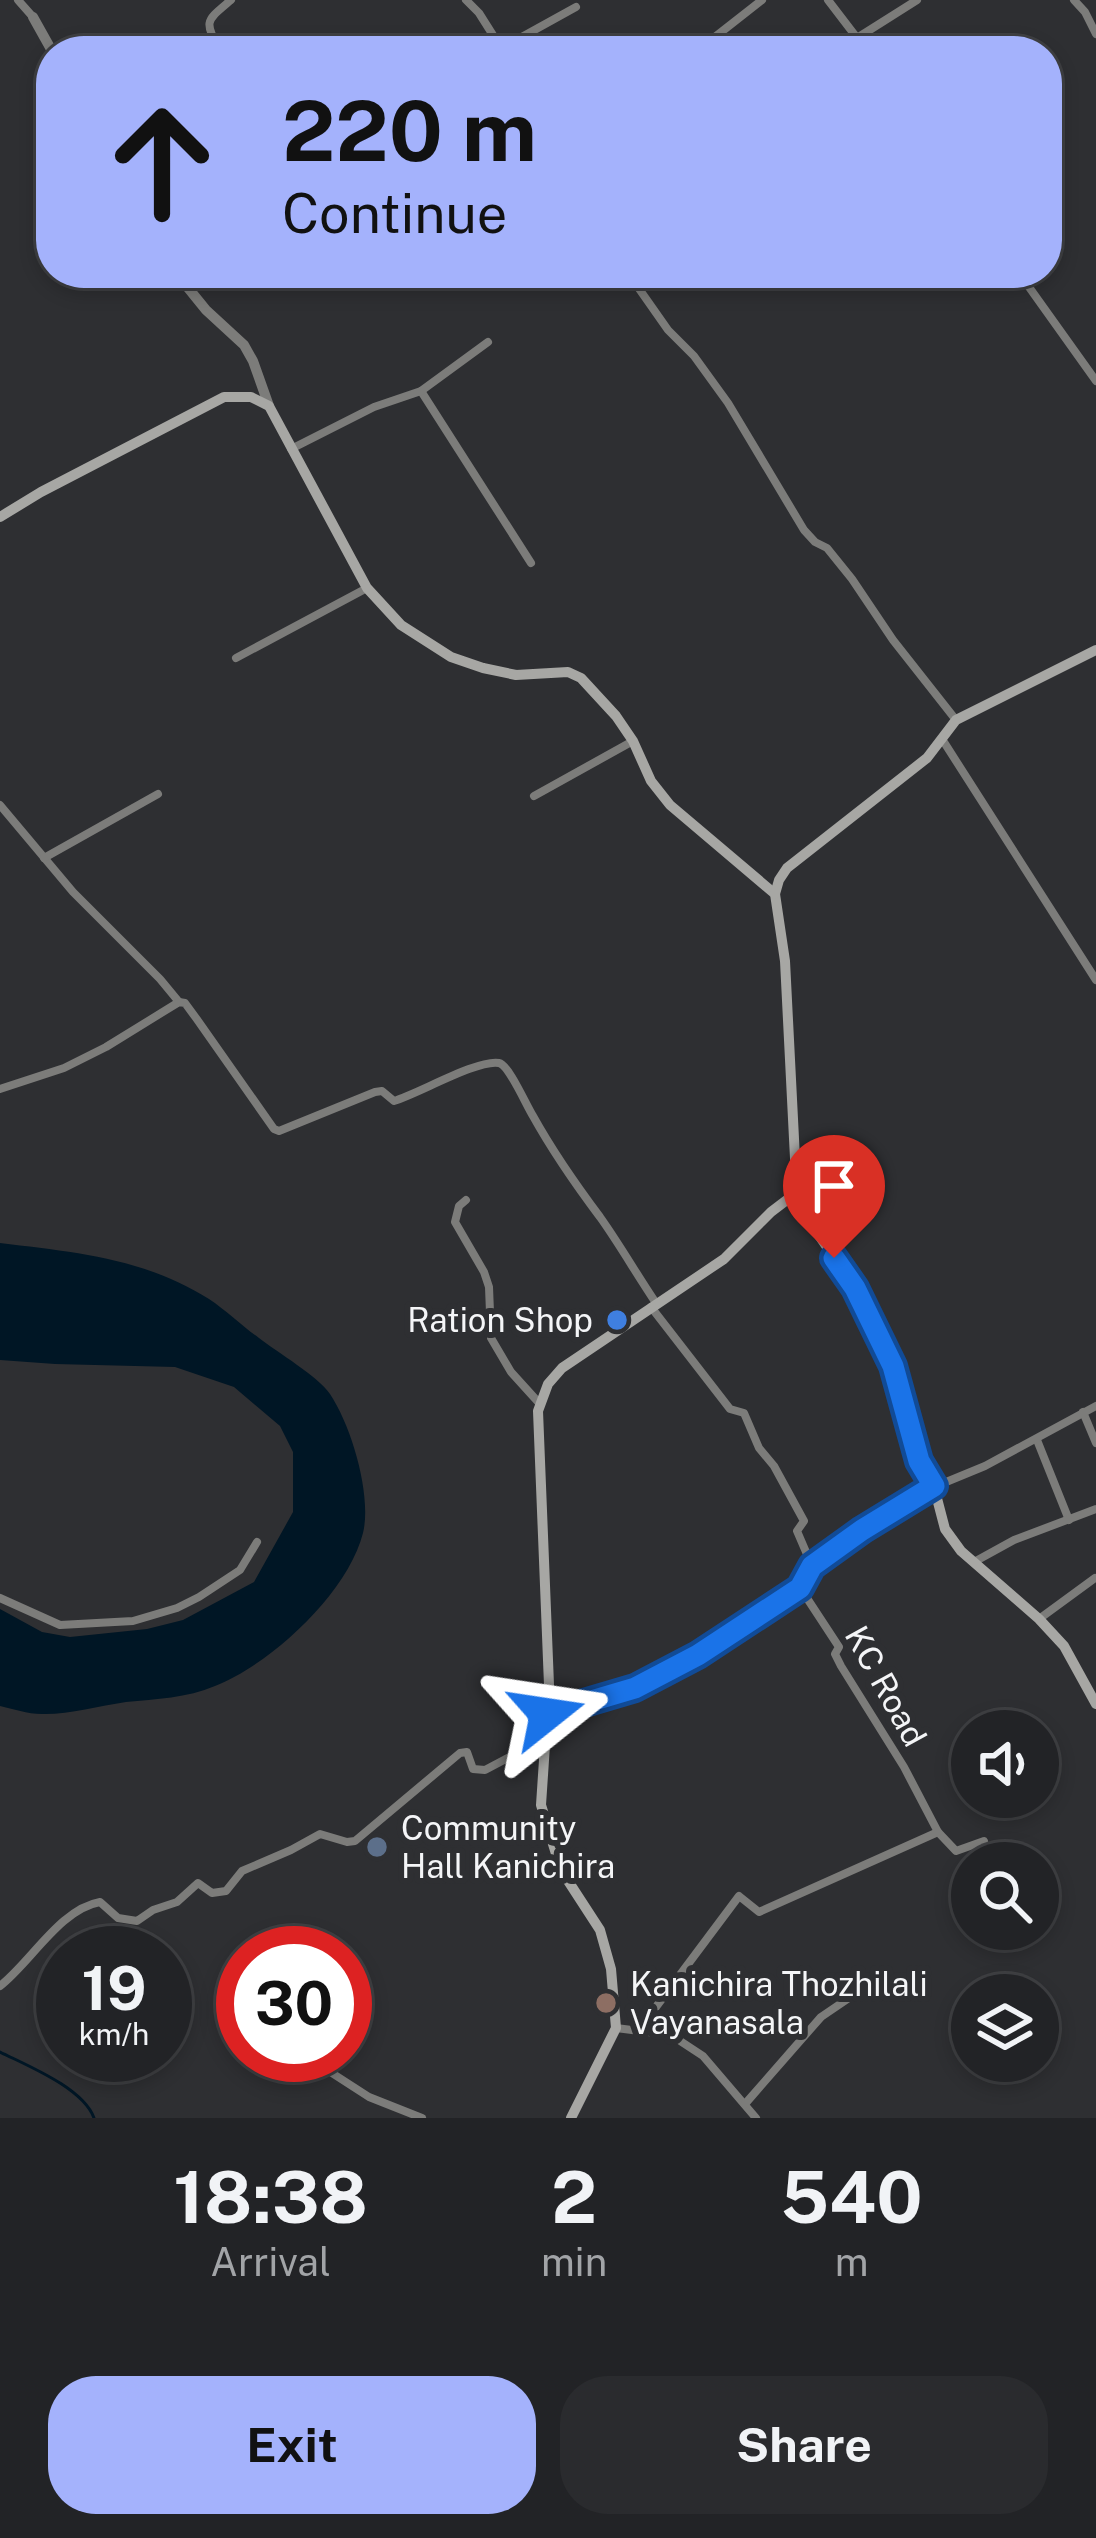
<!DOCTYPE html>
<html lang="en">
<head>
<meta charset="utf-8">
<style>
	body { margin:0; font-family:"Public Sans",sans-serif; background:#2a2b2e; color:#f1f3f6; height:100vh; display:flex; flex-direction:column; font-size:45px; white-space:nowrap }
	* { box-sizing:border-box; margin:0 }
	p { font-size:39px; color:#a2a4a7 }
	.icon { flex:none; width:66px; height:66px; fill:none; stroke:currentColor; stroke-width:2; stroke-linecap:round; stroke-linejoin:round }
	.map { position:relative; height:2118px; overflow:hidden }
	.panel { display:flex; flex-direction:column; background:#222326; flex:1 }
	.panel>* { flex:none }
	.banner { position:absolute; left:36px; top:36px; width:1026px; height:252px; border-radius:48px; box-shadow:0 6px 18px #0003,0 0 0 3px #3f4043; background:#a4b2fc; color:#111; overflow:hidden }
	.tools { position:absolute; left:951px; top:1710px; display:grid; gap:24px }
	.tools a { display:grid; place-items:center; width:108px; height:108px; border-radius:50%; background:#222326; box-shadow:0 6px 18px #0003,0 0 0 3px #3f4043; font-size:60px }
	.speed { position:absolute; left:36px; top:1926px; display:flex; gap:24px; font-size:60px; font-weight:700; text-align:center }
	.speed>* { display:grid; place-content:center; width:156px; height:156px; border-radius:50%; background:#222326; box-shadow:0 6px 18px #0003,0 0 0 3px #3f4043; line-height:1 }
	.speed small { font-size:30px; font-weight:400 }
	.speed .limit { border:18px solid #d22; background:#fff; color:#111 }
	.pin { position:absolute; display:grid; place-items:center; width:102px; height:102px; color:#fff; margin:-123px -51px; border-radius:50% 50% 50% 0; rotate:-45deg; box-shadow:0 0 12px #0007 }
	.pin .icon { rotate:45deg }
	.me { position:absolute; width:132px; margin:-66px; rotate:75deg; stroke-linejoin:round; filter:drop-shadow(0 0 9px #0008) }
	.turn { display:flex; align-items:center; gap:42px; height:252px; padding:0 48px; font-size:54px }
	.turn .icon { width:156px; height:156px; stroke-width:2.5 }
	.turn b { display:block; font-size:84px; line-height:102px }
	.eta { display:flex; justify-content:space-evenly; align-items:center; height:204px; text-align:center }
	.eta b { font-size:72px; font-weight:700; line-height:84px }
	.cta { display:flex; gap:24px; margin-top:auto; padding:24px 48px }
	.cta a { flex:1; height:138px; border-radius:48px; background:#a4b2fc; color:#111; font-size:48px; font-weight:700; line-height:138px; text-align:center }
	.cta a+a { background:#2a2b2e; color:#f1f3f6 }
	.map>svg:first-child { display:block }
	.water { fill:#001625 }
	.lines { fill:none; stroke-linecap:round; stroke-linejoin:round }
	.stream { stroke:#001625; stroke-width:3 }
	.minor { stroke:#7c7c7a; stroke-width:8 }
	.tertiary { stroke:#7c7c7a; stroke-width:10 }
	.secondary { stroke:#a7a7a4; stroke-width:10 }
	.route-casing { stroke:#114b97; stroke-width:30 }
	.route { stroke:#1a73e8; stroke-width:21 }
	.shop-dot { fill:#3f7fe0; stroke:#2e2f32; stroke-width:4.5 }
	.service-dot { fill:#5c6f8a; stroke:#2e2f32; stroke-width:4.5 }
	.education-dot { fill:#8d6e63; stroke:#2e2f32; stroke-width:4.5 }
	.labels { text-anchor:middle; stroke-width:12; stroke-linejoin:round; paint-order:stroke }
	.poi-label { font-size:33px; fill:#f4f5f7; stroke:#2e2f32; text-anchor:start }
	.street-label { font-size:33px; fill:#f4f5f7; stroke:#2e2f32 }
</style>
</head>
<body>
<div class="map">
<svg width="1096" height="2118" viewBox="0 0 1096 2118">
	<rect width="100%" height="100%" fill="#2e2f32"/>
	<path class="water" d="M0,1243C74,1252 144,1258 209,1299C227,1311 242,1326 259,1338C277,1352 319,1377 330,1394C352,1427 372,1496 363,1533C348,1593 271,1664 215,1686C187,1698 156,1699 126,1702C99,1706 71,1714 45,1714C30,1715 14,1709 0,1706V1609L42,1632L70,1637L147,1629L183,1620L254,1582L293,1512V1452L280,1426L234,1387L175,1367L55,1364L0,1360Z"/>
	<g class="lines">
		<path class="stream" d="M0,2052C28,2066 83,2088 94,2118"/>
		<g class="minor">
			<path d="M18,0L33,17"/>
			<path d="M466,0L479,13L503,51"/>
			<path d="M828,0L867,51"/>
			<path d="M1074,0L1085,12L1096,34"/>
			<path d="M857,38L917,0"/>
			<path d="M502,48L576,7"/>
			<path d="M220,51C204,20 205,22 231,0"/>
			<path d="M697,51L762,0"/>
			<path d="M1047,216L1059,208"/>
			<path d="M628,273L668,330L694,356L728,403L804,530L815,542L827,548L852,579L893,640L956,720"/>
			<path d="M1019,273L1096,381"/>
			<path d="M421,391L531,563"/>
			<path d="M291,449L374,407L421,391L488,342"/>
			<path d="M236,658L367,588"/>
			<path d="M942,739L1096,980"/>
			<path d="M534,796L633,741"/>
			<path d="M0,805L73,892L160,979L179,1002"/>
			<path d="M44,858L158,794"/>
			<path d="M0,1089L64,1068L106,1047L179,1002L185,1003L196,1018L274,1129L279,1131L375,1092L382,1091L394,1101C418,1094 478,1059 499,1063C509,1065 526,1105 533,1116C553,1152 576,1185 600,1217C620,1245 637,1275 656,1303"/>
			<path d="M466,1200L459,1206L455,1222L484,1272L489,1287L491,1338L511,1372L540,1404"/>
			<path d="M1083,1412L1096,1443"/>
			<path d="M1037,1440L1069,1520"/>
			<path d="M974,1562L1014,1540L1096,1509"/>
			<path d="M812,1566L862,1530L934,1487L985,1466L1096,1406"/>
			<path d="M0,1598L60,1625L133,1621L177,1608L199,1597L240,1570L257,1542"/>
			<path d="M1039,1619L1095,1578"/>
			<path d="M547,1715L635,1688L698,1655L800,1589"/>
			<path d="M938,1832L956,1851L984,1841"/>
			<path d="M0,1986C31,1962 60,1909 100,1902L118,1918L137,1921L153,1910L177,1902L198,1883L212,1893L226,1891L242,1871L291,1850L320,1834L347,1842L355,1841L460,1753L467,1752L473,1769L485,1770L519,1752L545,1743"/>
			<path d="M616,2028L671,2035L703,2056L756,2118"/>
			<path d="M638,2031L739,1896L759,1912L938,1832L904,1767L841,1666L835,1654L839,1647L799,1586L812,1566L797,1531L804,1521L774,1466L759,1448L744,1413L730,1409L651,1307"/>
			<path d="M304,2055L369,2097L422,2118"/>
			<path d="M745,2104L821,2017L871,1983"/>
		</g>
		<g class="tertiary">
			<path d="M33,17L52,51"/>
			<path d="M176,273L206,310L244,345L253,361L269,406"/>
		</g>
		<g class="secondary">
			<path d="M0,517L41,492L224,397H251L269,406L367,588L401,625L451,657L483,668L516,675L568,672L581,678L616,716L633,741L651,781L670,805L775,894L785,961L796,1178L792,1196"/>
			<path d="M775,894L779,880L787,868L927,758L956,720L1096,650"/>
			<path d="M792,1196L855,1288L893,1366L919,1461L934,1487L945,1529L961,1551L1039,1619L1064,1646L1096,1704"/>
			<path d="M571,2118L616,2028L611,1969L600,1930L561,1870L541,1805L549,1685L538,1411L548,1384L562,1368L724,1259L771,1212L792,1196"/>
		</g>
	</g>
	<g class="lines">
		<g class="route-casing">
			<path id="route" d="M547,1714L635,1688L698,1655L800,1588L812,1566L862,1530L934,1486L919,1461L893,1366L855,1288L834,1258"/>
		</g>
		<use href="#route" class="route"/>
	</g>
	<circle class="shop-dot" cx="617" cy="1320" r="12"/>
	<circle class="service-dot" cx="377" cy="1847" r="12"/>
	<circle class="education-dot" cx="606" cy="2003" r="12"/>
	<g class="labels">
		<g class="poi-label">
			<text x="593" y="1332" text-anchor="end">Ration Shop</text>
			<text x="401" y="1840">Community<tspan x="401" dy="38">Hall Kanichira</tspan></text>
			<text x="630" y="1996">Kanichira Thozhilali<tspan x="630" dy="38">Vayanasala</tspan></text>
		</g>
		<g class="street-label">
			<text transform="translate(886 1686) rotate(61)" y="12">KC Road</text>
		</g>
	</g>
</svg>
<div class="tools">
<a><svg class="icon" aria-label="sound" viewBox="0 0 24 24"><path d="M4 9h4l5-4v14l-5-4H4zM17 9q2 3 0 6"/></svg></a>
<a><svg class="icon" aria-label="search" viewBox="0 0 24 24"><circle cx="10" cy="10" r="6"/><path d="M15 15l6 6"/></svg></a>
<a><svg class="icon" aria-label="layers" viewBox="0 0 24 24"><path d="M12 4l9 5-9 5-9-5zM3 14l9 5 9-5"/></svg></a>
</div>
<div class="speed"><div>19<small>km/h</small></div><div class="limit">30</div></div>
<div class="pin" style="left:834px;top:1258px;background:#d93025"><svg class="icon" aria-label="arrive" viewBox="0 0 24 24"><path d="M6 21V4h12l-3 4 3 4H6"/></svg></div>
<svg class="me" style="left:547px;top:1714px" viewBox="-20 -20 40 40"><path d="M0-17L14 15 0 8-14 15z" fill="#1a73e8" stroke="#fff" stroke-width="4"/></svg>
<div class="banner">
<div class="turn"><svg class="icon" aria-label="ahead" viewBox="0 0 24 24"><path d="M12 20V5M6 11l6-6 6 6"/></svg><div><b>220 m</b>Continue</div></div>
</div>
</div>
<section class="panel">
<div class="eta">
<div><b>18:38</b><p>Arrival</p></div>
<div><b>2</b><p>min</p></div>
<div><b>540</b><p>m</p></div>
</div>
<div class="cta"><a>Exit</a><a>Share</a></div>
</section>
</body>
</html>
